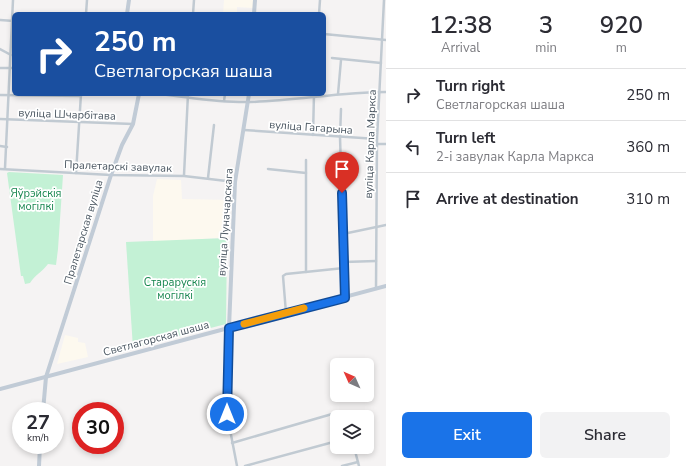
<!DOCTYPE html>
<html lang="en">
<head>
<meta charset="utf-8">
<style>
	body { margin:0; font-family:"Nunito Sans",sans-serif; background:#f2f2f3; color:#2b2b33; height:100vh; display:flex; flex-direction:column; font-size:15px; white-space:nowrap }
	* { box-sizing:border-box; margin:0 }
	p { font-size:13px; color:#7c7c81 }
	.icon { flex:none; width:22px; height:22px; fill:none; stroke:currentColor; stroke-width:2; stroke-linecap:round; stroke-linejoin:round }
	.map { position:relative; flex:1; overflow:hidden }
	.side { display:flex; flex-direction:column; background:#fff; width:300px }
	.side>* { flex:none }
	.banner { position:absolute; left:12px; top:12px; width:314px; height:84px; border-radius:6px; box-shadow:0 2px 6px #0003; background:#1a4fa0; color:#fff; overflow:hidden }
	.needle { width:26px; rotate:315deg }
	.controls { position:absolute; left:330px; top:358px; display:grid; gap:8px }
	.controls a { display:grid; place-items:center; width:44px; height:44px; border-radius:6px; background:#fff; box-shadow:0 2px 6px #0003; font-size:20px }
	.speed { position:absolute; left:12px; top:402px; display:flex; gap:8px; font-size:20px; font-weight:700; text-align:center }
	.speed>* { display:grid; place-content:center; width:52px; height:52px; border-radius:50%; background:#fff; box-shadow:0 2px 6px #0003; line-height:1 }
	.speed small { font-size:10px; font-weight:400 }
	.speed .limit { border:6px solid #d22; background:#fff; color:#111 }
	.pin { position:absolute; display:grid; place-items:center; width:34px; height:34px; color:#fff; margin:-41px -17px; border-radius:50% 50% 50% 0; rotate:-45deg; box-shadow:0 0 4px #0007 }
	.pin .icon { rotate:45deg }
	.me { position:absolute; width:44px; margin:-22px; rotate:0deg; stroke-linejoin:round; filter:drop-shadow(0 0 3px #0008) }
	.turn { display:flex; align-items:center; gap:14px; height:84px; padding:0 16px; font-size:18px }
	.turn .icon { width:52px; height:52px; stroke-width:2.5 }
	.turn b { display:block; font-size:28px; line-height:34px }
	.eta { display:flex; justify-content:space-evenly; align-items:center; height:68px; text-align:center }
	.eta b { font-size:24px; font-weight:600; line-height:28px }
	.primary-button { display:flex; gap:8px; margin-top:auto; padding:8px 16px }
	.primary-button a { flex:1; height:46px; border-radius:6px; background:#1a73e8; color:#fff; font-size:16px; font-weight:600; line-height:46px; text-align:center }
	.primary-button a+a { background:#f2f2f3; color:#2b2b33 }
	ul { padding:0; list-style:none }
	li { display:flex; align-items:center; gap:12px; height:52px; padding:0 16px; border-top:1px solid #e1e1e2 }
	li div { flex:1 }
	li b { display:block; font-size:15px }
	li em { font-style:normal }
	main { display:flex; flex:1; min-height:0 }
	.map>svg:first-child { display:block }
	.commercial { fill:#fdf9ef }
	.green { fill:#c3f1d5 }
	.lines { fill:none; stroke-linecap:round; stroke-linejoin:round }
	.street { stroke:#c1cad2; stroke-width:2.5 }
	.secondary { stroke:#c1cbd6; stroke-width:4 }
	.route-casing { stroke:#114b97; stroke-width:10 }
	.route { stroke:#1a73e8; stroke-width:7 }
	.slow { stroke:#f59e0b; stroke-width:7 }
	.labels { text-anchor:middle; stroke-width:3.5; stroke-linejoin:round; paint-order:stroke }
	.street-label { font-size:11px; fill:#4a5661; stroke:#fff }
	.park-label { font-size:11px; fill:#17864f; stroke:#fff }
</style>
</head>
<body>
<main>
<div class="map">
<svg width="386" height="466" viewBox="0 0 386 466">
	<rect width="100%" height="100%" fill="#f5f3f3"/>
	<g class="commercial">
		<path d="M224,0H254L253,8L237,7V14H223Z"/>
		<path d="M157,179L181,180L182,199L231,200L228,237L153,243V196Z"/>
		<path d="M65,335L78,338V342L85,343L88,357L57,364Z"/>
	</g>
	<g class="green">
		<path d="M9,172L63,175L58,249L56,265L48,264C42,272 35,275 30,283L25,284L23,276H21L7,173Z"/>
		<path d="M227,238L226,324L133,348L126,242Z"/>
	</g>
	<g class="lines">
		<g class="street">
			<path d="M86,14L87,0"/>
			<path d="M193,14L194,0"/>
			<path d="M319,14L320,0"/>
			<path d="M0,20L14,21"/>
			<path d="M324,34L386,40"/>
			<path d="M0,49L11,55"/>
			<path d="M332,58L381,63"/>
			<path d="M0,68H14"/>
			<path d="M159,94C189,97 219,103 250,102C295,101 340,92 386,92"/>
			<path d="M338,94L341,60"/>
			<path d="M0,95L81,96"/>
			<path d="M224,101L225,94"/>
			<path d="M341,109L340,137L345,297"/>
			<path d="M0,119L133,124"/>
			<path d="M244,130L377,139"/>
			<path d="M313,135L314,94"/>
			<path d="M378,144H386"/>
			<path d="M0,146L7,147"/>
			<path d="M5,168L13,0"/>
			<path d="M0,169L111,175L184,176L235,182"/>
			<path d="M268,169L306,173V272"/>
			<path d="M76,173L81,94"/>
			<path d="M306,173V160"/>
			<path d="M184,175L188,94"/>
			<path d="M208,178L214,125"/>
			<path d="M343,234L386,225"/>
			<path d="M344,262L376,261"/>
			<path d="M376,289L377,139L384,0"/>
			<path d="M286,313L283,276L286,274L344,268"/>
			<path d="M229,328L227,336V414L237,466"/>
			<path d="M232,443L339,412L343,413L346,417"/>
			<path d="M354,447L359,466"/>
			<path d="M245,466L337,441"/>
			<path d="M342,466L358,462"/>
		</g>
		<g class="secondary">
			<path d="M127,14L129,0"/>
			<path d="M254,14L255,0"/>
			<path d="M229,328L235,182L249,94"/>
			<path d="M0,389L386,286"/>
			<path d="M43,411L46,377L111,175L122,145L133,124L139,94"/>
			<path d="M39,466L40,445"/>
		</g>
	</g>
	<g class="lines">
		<g class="route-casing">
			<path id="route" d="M227,414L229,328L345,298L342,193"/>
		</g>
		<use href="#route" class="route"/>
		<path class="slow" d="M244,324L304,308"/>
	</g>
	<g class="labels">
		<g class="street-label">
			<text transform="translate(67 114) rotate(2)" y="4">вуліца Шчарбітава</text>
			<text transform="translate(311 127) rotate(4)" y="4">вуліца Гагарына</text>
			<text transform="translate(370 144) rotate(-88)" y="4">вуліца Карла Маркса</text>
			<text transform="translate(118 166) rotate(2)" y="4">Пралетарскі завулак</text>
			<text transform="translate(225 222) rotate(-86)" y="4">вуліца Луначарскага</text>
			<text transform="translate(83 232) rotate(-73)" y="4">Пралетарская вуліца</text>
			<text transform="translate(156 338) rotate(-15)" y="4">Светлагорская шаша</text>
		</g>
		<g class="park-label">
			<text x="36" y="197">Яўрэйскія<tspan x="36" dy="13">могілкі</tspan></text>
			<text x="175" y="286">Старарускія<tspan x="175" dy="13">могілкі</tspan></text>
		</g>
	</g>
</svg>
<div class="controls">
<a><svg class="needle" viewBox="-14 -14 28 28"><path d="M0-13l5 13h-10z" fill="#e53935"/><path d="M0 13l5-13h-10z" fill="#7c7c81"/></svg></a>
<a><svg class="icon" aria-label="layers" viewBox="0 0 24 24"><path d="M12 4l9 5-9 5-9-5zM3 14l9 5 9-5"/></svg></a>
</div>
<div class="speed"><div>27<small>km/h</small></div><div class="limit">30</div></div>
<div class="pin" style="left:342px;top:193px;background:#d93025"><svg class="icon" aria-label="arrive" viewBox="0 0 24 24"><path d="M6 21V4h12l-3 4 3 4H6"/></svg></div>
<svg class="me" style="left:227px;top:414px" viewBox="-20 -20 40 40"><circle r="17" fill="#1a73e8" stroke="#fff" stroke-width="3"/><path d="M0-11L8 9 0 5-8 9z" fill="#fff"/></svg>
<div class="banner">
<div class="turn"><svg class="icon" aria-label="right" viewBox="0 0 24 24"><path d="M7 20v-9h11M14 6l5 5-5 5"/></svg><div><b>250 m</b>Светлагорская шаша</div></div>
</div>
</div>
<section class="side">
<div class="eta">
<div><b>12:38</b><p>Arrival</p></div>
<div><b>3</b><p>min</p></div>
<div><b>920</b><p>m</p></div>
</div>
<ul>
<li><svg class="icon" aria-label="right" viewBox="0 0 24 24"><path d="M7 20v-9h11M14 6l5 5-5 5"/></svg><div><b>Turn right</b><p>Светлагорская шаша</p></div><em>250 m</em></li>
<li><svg class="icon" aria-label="left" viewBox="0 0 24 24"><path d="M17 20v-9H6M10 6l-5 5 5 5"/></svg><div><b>Turn left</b><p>2-і завулак Карла Маркса</p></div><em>360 m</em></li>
<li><svg class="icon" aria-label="arrive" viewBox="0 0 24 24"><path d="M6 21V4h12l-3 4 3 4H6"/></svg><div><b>Arrive at destination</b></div><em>310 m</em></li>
</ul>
<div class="primary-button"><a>Exit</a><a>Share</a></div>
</section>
</main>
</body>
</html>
